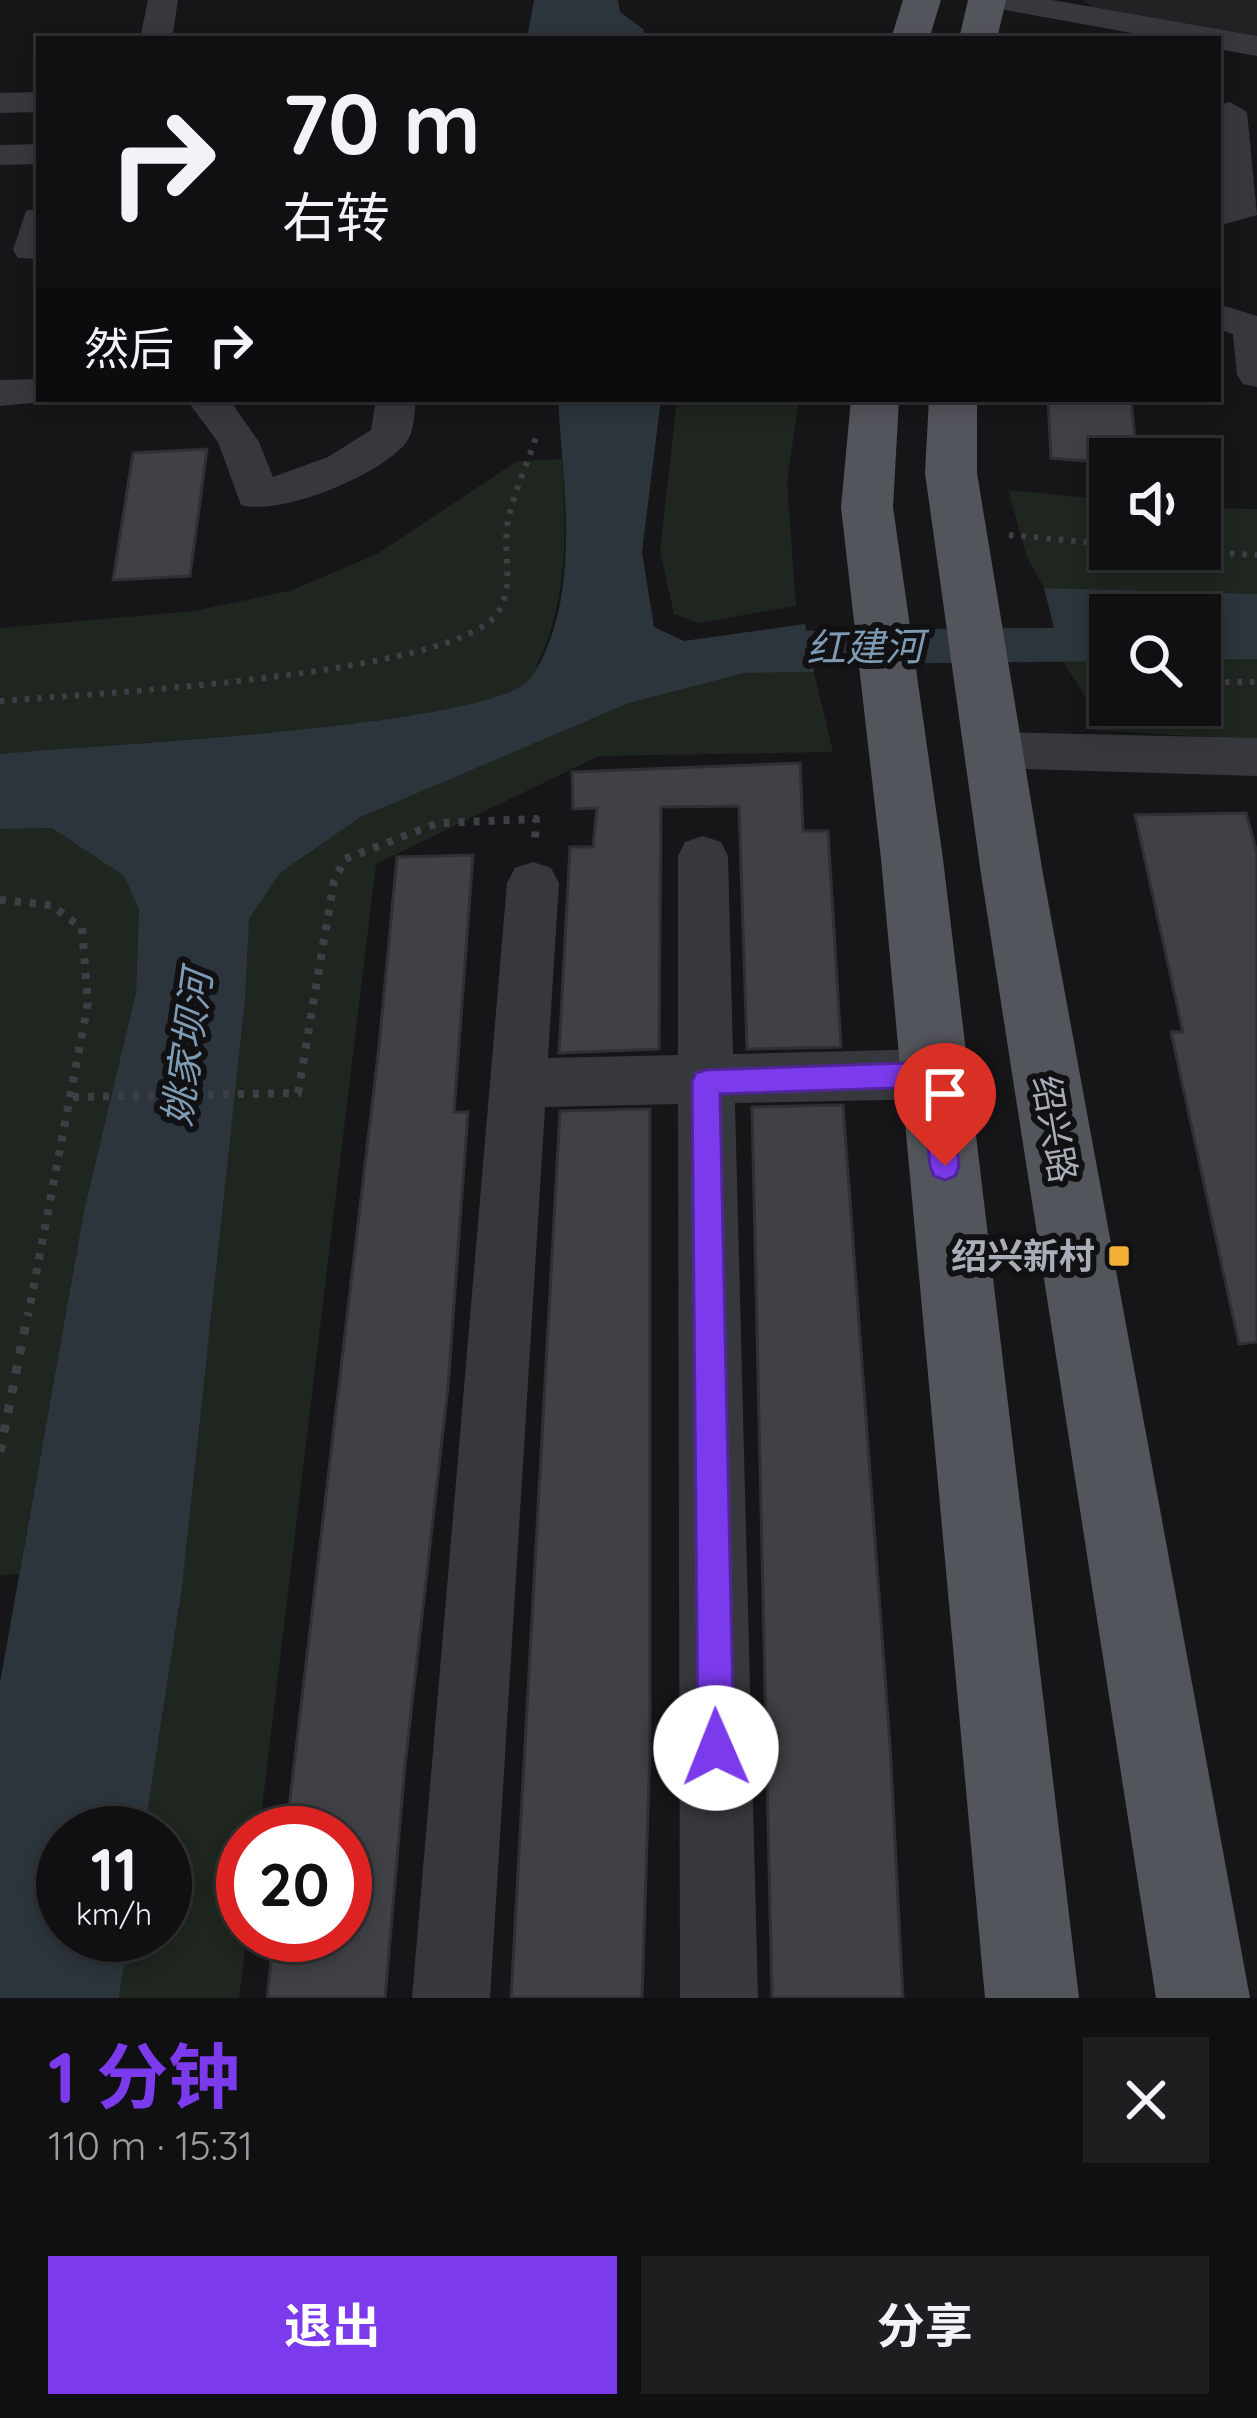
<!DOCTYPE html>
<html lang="zh">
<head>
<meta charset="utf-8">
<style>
	body { margin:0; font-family:Quicksand,"Noto Sans SC",sans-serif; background:#1e1e20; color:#f1f3f6; height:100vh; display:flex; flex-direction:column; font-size:45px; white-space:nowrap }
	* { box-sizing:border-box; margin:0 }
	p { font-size:39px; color:#9c9d9f }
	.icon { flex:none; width:66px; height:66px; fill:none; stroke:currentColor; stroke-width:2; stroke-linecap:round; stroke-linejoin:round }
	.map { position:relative; height:1998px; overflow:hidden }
	.details { display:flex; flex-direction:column; background:#101012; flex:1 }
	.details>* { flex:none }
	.top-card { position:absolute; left:36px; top:36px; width:1185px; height:366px; border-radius:0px; box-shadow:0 6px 18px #0003,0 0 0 3px #303032; background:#101012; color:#f1f3f6; overflow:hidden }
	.tools { position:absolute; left:1089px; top:438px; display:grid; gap:24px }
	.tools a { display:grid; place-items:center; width:132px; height:132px; border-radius:0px; background:#101012; box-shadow:0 6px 18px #0003,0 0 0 3px #303032; font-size:60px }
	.speed { position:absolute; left:36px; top:1806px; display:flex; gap:24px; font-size:60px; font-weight:700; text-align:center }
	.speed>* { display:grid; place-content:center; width:156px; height:156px; border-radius:50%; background:#101012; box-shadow:0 6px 18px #0003,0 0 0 3px #303032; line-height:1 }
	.speed small { font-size:30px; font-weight:400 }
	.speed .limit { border:18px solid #d22; background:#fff; color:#111 }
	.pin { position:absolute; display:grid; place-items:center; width:102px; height:102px; color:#fff; margin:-123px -51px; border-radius:50% 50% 50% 0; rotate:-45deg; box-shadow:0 0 12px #0007 }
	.pin .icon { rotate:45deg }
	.me { position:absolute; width:132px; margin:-66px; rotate:359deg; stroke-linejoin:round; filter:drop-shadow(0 0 9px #0008) }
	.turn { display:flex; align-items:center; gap:42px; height:252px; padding:0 48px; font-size:54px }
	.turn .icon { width:156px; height:156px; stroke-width:2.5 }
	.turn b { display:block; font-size:84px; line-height:102px }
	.then { display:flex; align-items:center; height:114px; padding:0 48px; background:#0003; gap:24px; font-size:45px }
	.round { display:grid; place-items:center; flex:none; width:126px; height:126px; border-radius:0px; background:#1e1e20 }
	.summary { display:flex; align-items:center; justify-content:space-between; height:204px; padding:0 48px }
	h1 { font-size:72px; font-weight:700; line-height:90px; color:#7c3aed }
	.action { display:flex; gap:24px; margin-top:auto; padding:24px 48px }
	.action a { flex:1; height:138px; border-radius:0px; background:#7c3aed; color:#fff; font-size:48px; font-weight:700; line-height:138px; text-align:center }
	.action a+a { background:#1e1e20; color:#f1f3f6 }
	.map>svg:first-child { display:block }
	.built { fill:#222225 }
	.green { fill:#1e261f }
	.water { fill:#2c353c }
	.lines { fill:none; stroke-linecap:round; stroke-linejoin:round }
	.canal { fill:#2c353c; fill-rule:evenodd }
	.building { fill:#404145; stroke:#303034; stroke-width:3 }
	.path-far2 { stroke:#3d3f44; stroke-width:6; stroke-dasharray:4.5 8; stroke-linecap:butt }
	.path-far1 { stroke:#3d3f44; stroke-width:8; stroke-dasharray:6 9; stroke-linecap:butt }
	.path { stroke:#3d3f44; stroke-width:9; stroke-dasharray:8 12; stroke-linecap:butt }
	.minor { fill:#37383d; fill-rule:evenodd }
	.major { fill:#53555c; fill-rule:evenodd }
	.route { fill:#7c3aed; stroke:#51269a; stroke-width:3 }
	.poi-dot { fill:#f2b134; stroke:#111113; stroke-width:4.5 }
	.labels { text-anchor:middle; stroke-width:12; stroke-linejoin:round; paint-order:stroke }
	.street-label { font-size:36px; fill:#a8adb8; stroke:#111113 }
	.poi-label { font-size:36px; font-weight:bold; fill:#a8adb8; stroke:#111113; text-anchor:end }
	.water-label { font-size:39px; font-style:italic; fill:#7f9bb3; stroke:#111113 }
</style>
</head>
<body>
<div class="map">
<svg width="1257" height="1998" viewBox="0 0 1257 1998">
	<rect width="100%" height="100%" fill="#161618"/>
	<path class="built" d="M1083,0H1257V40L1097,12Z"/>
	<g class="green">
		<path d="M677,399H799L787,481L796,606L698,623L674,614L660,551Z"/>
		<path d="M562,459C566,529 569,590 541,656C538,662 535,675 530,681C489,727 82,745 0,754V628L195,611L292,590L377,554L517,461Z"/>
		<path d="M1008,490L1110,500V549H1200V508L1257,509V594L1044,588L1027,557Z"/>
		<path d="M1200,659H1257V740L1094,730L1087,699L1062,660H1110V705H1200Z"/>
		<path d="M814,672L833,752L599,756L376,864L259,1833H243V1935H247L239,1998H119L128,1935H165V1833H144L182,1588L245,1000L248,919L279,873L359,818L629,703L745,673Z"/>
		<path d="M52,828L124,876L139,909L136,992L84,1211L19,1574L0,1575V829Z"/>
	</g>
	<g class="water">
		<path d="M534,0H618L620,12L643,29L646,39H527Z"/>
		<path d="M558,399H661L642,552L654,627L684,641L805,624L814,672L745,673L629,703L359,818L280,873L249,919L245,1000L182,1588L144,1833H63V1935H128L119,1998H0V1683L84,1211L136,992L139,909L124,876L52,828L0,829V754C80,745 497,728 531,678C583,600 563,487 558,399Z"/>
		<path d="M1044,588L1257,594V659H1200V615H1110V660H1062Z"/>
	</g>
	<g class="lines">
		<path class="canal" d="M1110,627V661L782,665L736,672L720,667L713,655L720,643L782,631Z"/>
	</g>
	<g class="building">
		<path d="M1048,399H1131L1137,459H1110V463L1051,458Z"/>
		<path d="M207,449L190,576L113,580L133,453Z"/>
		<path d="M800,763L803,831H828L841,1047L747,1049L739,806L661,807L659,1049L559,1053L570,847H593L597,808L573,809L572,772Z"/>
		<path d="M1246,813L1257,853V1342L1239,1344L1171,1032H1183L1135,815Z"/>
		<path d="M473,855L454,1112H468L448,1387L405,1766L385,1998H267L274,1935H345V1833H286L379,1046L397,857Z"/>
		<path d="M843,1105L890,1745L903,1998H772L752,1107Z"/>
		<path d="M650,1109V1747L642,1998H511L560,1111Z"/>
	</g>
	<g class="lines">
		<g class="path-far2">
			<path d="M1009,535L1110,544"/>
			<path d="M1155,549L1257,555"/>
			<path d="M1200,682H1257"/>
			<path d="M0,701C84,694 461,676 499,611C515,583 502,551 508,521C514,491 528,463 537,434"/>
		</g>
		<g class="path-far1">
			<path d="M0,900L51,905L82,928L88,1003L28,1316"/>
			<path d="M73,1097L298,1093L334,881L345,859L438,823L536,819L535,840"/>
		</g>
		<path class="path" d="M0,1452L28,1313"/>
		<g class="minor">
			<path d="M148,0H178L172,39H140Z"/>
			<path d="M985,0H1052L1257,36V56L1218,49V39H1165L1000,9Z"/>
			<path d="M39,92V112L0,113V93Z"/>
			<path d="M1230,102L1247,112L1257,215L1218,226V204L1223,203L1218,105Z"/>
			<path d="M39,144V164L0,165V145Z"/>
			<path d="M39,208V259L18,258L13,250L26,211Z"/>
			<path d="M1218,304L1257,316V387L1243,384L1237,375L1233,334L1218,329Z"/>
			<path d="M39,379V399L53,401L0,406V380Z"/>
			<path d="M186,399H229L259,442L273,477L328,457L371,430L376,399H416C414,413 415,433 405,444C378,476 281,516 241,505L218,442Z"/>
			<path d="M993,732L1257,738V776L993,768L976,763L969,750L976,737Z"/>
			<path d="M703,836L721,842L728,856L733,1054L935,1049L955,1057L963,1074L955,1091L935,1099L735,1103L758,1998H680L678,1104L545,1107L490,1998H412L507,883L515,868L533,862L551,868L559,883L548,1058L678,1055V856L685,842Z"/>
		</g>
		<g class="major">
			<path d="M903,0H941L929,39H891Z"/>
			<path d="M968,0H1006L997,39H959Z"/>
			<path d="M851,399H899L893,507L943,859L1079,1998H985L881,859L841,507Z"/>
			<path d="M929,399H977V473L1043,874L1250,1998H1156L981,874L925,473Z"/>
		</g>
	</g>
	<path class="route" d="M935,1062L945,1065L949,1074L959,1166L955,1176L945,1180L934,1176L930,1166L922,1087L720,1094L734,1748L729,1761L716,1766L704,1761L698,1748L692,1082L696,1073L706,1070Z"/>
	<rect class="poi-dot" x="1107" y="1244" width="24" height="24" rx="6"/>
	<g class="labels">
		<g class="street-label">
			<text transform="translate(1055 1129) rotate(80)" y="13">绍兴路</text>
		</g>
		<g class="poi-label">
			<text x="1095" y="1269">绍兴新村</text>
		</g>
		<g class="water-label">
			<text transform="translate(865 647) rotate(-1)" y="14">红建河</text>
			<text transform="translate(187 1048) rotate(-82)" y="14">姚家坝河</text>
		</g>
	</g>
</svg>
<div class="tools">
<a><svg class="icon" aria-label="sound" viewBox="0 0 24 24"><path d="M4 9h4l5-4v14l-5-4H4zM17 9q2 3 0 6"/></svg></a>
<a><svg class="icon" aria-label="search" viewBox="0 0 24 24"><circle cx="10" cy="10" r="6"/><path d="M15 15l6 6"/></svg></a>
</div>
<div class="speed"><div>11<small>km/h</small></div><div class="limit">20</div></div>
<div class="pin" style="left:945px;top:1166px;background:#d93025"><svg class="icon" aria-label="arrive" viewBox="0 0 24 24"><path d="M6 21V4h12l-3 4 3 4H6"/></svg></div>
<svg class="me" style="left:716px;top:1748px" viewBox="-20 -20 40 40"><circle r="19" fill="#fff"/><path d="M0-13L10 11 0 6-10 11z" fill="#7c3aed"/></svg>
<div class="top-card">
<div class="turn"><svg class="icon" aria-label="right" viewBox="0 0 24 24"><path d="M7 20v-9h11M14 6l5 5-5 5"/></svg><div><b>70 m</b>右转</div></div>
<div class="then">然后<svg class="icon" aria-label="right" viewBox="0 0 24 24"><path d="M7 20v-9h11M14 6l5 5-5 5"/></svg></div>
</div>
</div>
<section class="details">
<div class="summary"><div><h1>1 分钟</h1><p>110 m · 15:31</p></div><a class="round"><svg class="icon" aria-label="close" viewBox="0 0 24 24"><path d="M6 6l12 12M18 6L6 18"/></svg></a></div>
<div class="action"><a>退出</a><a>分享</a></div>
</section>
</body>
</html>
